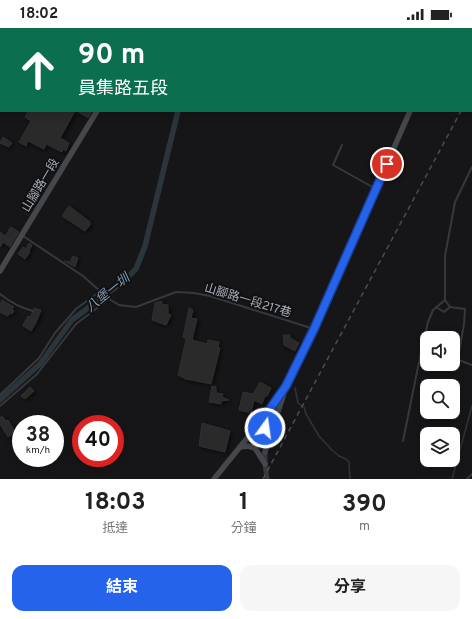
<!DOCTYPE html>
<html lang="zh-TW">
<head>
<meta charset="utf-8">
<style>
	body { margin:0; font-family:Overpass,"Noto Sans TC",sans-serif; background:#f6f6f6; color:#222; height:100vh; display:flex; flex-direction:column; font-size:15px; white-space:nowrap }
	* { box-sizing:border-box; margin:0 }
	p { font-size:13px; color:#767676 }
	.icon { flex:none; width:22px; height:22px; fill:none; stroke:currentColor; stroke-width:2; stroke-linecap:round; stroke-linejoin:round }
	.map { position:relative; height:451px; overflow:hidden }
	.details { display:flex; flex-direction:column; background:#fff; flex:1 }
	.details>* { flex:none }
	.top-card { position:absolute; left:0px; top:0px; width:472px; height:84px; box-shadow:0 2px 10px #0003; background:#0b6e4f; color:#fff; overflow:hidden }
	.controls { position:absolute; left:420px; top:303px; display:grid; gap:8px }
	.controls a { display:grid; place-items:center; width:40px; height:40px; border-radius:8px; background:#fff; box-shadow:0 2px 10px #0003; font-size:20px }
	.speed { position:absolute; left:12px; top:387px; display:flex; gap:8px; font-size:20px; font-weight:700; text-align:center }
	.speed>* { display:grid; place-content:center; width:52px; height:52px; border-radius:50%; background:#fff; box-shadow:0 2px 10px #0003; line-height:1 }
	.speed small { font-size:10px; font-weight:400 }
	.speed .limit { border:6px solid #d22; background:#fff; color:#111 }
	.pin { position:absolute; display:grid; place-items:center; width:34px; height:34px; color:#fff; margin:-17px; border:2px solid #fff; border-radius:50%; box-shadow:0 1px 4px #0007 }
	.me { position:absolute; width:44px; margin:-22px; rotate:14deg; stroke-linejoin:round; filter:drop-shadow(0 0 3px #0008) }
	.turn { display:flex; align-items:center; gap:14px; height:84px; padding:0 12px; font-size:18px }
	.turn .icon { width:52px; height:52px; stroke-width:2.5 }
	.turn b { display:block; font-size:28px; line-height:34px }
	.eta { display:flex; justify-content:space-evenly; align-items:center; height:68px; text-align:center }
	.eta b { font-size:24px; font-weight:700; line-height:28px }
	.cta { display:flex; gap:8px; margin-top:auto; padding:8px 12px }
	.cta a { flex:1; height:46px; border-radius:12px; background:#2563eb; color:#fff; font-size:16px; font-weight:700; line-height:46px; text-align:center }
	.cta a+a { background:#f6f6f6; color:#222 }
	.status { display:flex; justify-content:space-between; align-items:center; height:28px; padding:0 20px; background:#fff; direction:ltr }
	.status svg { height:11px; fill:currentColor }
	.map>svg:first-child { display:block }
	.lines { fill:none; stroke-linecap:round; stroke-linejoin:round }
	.stream { stroke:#2c353c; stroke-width:1.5 }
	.canal { stroke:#2c353c; stroke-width:5.5 }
	.building { fill:#29292c; stroke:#303034; filter:url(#shadow) }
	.service { stroke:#37383d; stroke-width:2 }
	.tertiary { stroke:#37383d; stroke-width:5 }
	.secondary { stroke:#45474d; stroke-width:5.5 }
	.rail { stroke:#4a4c52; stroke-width:1.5; stroke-dasharray:5 4; stroke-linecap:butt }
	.route-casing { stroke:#184099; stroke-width:10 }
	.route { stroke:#2563eb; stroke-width:7 }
	.labels { text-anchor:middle; stroke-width:4; stroke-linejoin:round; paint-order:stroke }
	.street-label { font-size:12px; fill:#a8adb8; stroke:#111113 }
	.water-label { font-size:13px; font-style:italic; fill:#7f9bb3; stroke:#111113 }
</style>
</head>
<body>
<div class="status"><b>18:02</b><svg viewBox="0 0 49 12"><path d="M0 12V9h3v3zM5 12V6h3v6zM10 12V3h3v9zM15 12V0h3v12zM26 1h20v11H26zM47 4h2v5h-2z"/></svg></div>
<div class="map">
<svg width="472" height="451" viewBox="0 0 472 451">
	<defs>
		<filter id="shadow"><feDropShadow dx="2" dy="1.5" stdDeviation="2" flood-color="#0009"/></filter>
	</defs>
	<rect width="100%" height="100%" fill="#161618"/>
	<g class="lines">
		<g class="stream">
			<path d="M295,360L298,375L304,379L306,386L319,408L332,422L339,428L346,431L349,434L350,451"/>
			<path d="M452,451L472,378"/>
		</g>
		<g class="canal">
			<path d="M200,1V0"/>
			<path d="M0,372L40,336L72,292L125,252L136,241L145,218L178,83"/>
		</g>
	</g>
	<g class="building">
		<path d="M28,83H75L60,110L69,115L66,123L63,121L62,124L46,116L44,121L28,113L26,118L19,114L31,93L25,89Z"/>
		<path d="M77,83H92L88,90Z"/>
		<path d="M3,109L12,115L9,119L0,115Z"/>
		<path d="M69,178L90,194V197L85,203L62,188Z"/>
		<path d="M11,199L19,204L10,219L3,214L0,219V204L5,208Z"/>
		<path d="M29,215L32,217L29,223L30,224L25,231L18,226L23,219L26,221Z"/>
		<path d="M73,228L78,230L75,239L64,233L70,234Z"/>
		<path d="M2,272L14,279L12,281L14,283L12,286L10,285L8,288L0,284V277Z"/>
		<path d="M162,273L161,276L168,277V286L171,287L166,297L152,292L155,275Z"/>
		<path d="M34,280L41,282L36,295L31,303L23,298V297L28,288L31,289L32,285L35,284Z"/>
		<path d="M189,280L193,282L191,290L197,291L192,312L207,316L208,312L219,314L218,319L220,320L211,356L186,351L178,347L186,311L183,309Z"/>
		<path d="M283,307H290V310L299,315L295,323L284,317Z"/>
		<path d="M260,354L271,360L267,368H265L262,376L254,372L251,385L239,382L243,364L253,366Z"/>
		<path d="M212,358L216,359V365L223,366L222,369L229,372L221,373V376L209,374Z"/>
		<path d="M30,359L34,363L25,371L21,368Z"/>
		<path d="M2,388L6,393L8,392L15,404L8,409L0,396V390Z"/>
		<path d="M202,395L230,403L225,424L199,418Z"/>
	</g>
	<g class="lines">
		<g class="service">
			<path d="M254,1V0"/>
			<path d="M272,1V0"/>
			<path d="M293,1V0"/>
			<path d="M472,77V82"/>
			<path d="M342,117L333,137L376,161"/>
			<path d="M472,139L455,174L445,228V272L450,279L465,281L464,296L458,330L459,332L472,337"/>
			<path d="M23,208L83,248L109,271L119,277L136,279L176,264L194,265L210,268L314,301"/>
			<path d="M0,266C10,274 21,280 33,283"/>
			<path d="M436,279L444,284L450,279"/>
			<path d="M0,367L39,330L55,305L76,281L99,264"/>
			<path d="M0,378L37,346L76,296L109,271"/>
			<path d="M403,413L418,339L428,294L433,282L445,272"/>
			<path d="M467,451L472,446"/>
		</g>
		<path class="tertiary" d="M265,388V436L267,451"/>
		<g class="secondary">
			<path d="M146,1V0"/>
			<path d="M444,1L445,0"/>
			<path d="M0,243L97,83"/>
			<path d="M240,419L248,418L255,420L265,436"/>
			<path d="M265,424C270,403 279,383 285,362"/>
			<path d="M214,451L265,388L286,358L315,301L410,83"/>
		</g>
		<g class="rail">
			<path d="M471,64L472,62"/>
			<path d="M263,451L461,83"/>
		</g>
	</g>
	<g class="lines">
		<g class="route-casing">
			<path id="route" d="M265,400V388L286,358L314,301L387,136"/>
		</g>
		<use href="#route" class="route"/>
	</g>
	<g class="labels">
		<g class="street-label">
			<text transform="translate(40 157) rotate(-59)" y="4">山腳路一段</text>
			<text transform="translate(248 272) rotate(17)" y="4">山腳路一段217巷</text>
		</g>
		<g class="water-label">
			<text transform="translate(107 264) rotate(-39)" y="5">八堡一圳</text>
		</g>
	</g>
</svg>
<div class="controls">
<a><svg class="icon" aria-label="sound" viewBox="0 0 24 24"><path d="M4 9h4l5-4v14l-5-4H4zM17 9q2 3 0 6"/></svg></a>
<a><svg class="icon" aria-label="search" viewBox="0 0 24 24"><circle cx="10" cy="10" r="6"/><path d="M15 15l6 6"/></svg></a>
<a><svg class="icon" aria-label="layers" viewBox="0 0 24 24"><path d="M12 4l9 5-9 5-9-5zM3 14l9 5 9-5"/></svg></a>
</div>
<div class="speed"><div>38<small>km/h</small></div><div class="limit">40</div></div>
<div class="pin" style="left:387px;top:136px;background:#d93025"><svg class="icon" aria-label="arrive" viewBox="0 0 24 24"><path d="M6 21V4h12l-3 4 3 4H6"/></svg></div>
<svg class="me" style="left:265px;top:400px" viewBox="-20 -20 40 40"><circle r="17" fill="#2563eb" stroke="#fff" stroke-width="3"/><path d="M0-11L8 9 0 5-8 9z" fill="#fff"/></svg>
<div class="top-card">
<div class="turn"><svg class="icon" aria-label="ahead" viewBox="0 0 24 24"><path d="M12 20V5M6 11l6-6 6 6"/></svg><div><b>90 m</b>員集路五段</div></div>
</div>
</div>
<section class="details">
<div class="eta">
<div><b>18:03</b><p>抵達</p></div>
<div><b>1</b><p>分鐘</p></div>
<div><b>390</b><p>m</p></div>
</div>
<div class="cta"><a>結束</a><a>分享</a></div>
</section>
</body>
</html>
